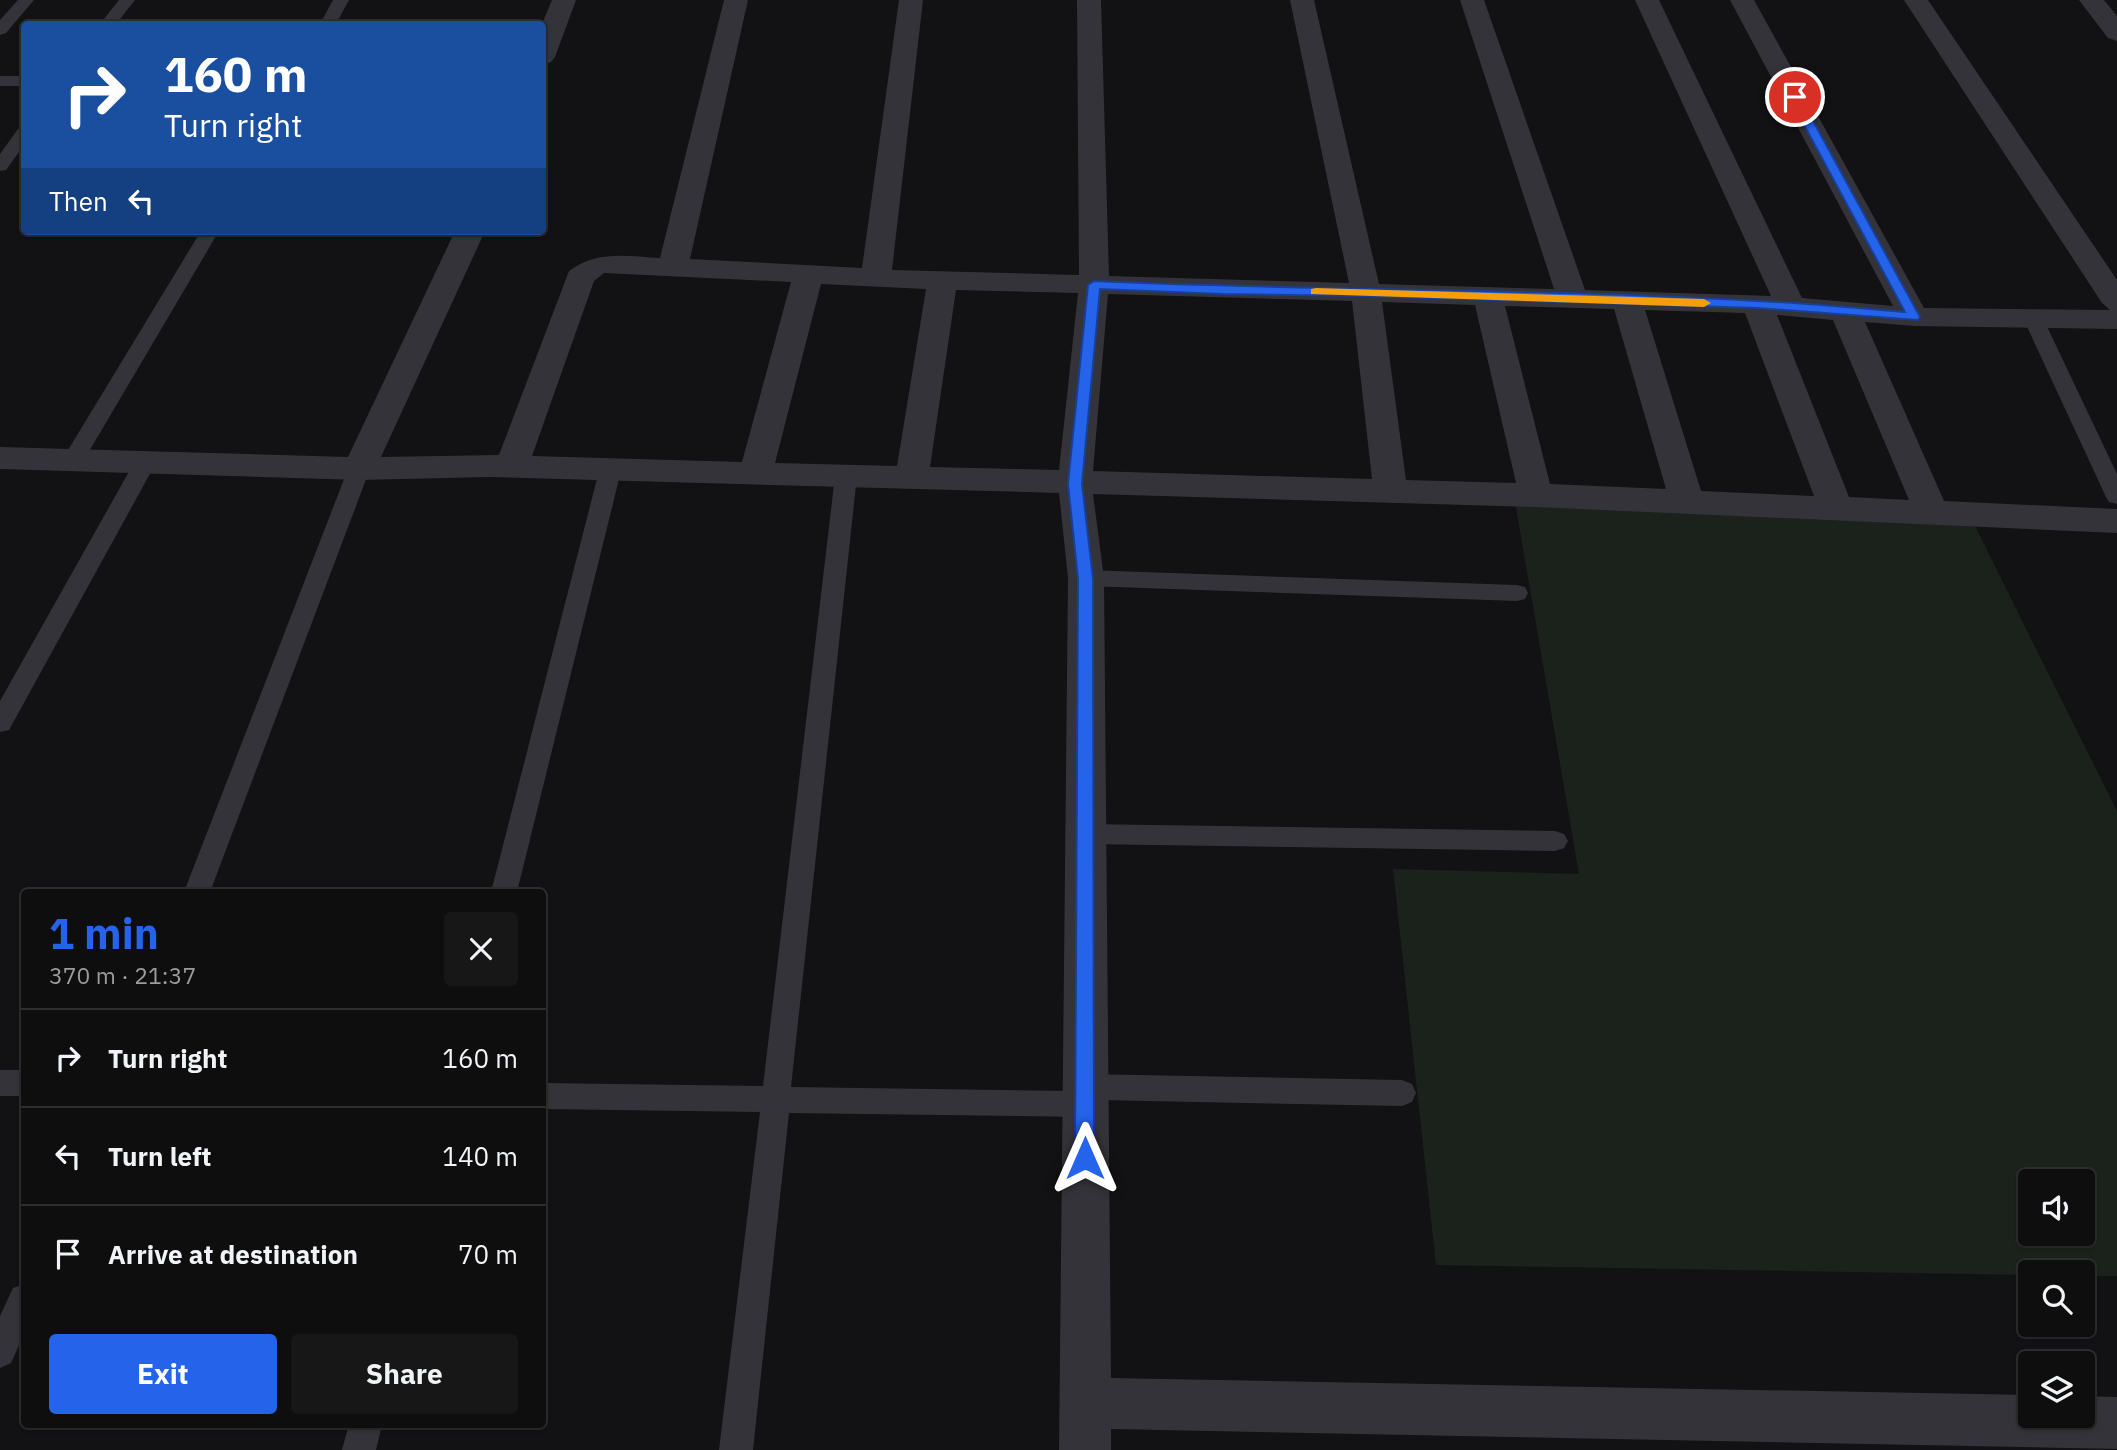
<!DOCTYPE html>
<html lang="en">
<head>
<meta charset="utf-8">
<style>
	body { margin:0; font-family:"IBM Plex Sans",sans-serif; background:#171718; color:#f1f3f6; height:100vh; display:flex; flex-direction:column; font-size:26px; white-space:nowrap }
	* { box-sizing:border-box; margin:0 }
	p { font-size:23px; color:#9b9c9e }
	.icon { flex:none; width:38px; height:38px; fill:none; stroke:currentColor; stroke-width:2; stroke-linecap:round; stroke-linejoin:round }
	.map { position:relative; flex:1; overflow:hidden }
	.sheet { position:absolute; left:21px; top:889px; width:525px; height:539px; display:flex; flex-direction:column; background:#0e0e0f; border-radius:7px; box-shadow:0 2px 5px #0004,0 0 0 2px #2e2e2f }
	.sheet>* { flex:none }
	.hud { position:absolute; left:21px; top:21px; width:525px; height:214px; border-radius:7px; box-shadow:0 2px 5px #0004,0 0 0 2px #2e2e2f; background:#1a4fa0; color:#fff; overflow:hidden }
	.fabs { position:absolute; left:2018px; top:1169px; display:grid; gap:14px }
	.fabs a { display:grid; place-items:center; width:77px; height:77px; border-radius:7px; background:#0e0e0f; box-shadow:0 2px 5px #0004,0 0 0 2px #2e2e2f; font-size:35px }
	.pin { position:absolute; display:grid; place-items:center; width:60px; height:60px; color:#fff; margin:-30px; border:4px solid #fff; border-radius:50%; box-shadow:0 2px 7px #0007 }
	.me { position:absolute; width:77px; margin:-38px; rotate:0deg; stroke-linejoin:round; filter:drop-shadow(0 0 5px #0008) }
	.turn { display:flex; align-items:center; gap:24px; height:147px; padding:0 28px; font-size:32px }
	.turn .icon { width:91px; height:91px; stroke-width:2.5 }
	.turn b { display:block; font-size:49px; line-height:60px }
	.then { display:flex; align-items:center; height:66px; padding:0 28px; background:#0003; gap:14px; font-size:26px }
	.round { display:grid; place-items:center; flex:none; width:74px; height:74px; border-radius:7px; background:#171718 }
	.overview { display:flex; align-items:center; justify-content:space-between; height:119px; padding:0 28px }
	h1 { font-size:42px; font-weight:700; line-height:52px; color:#2563eb }
	.action { display:flex; gap:14px; margin-top:auto; padding:14px 28px }
	.action a { flex:1; height:80px; border-radius:7px; background:#2563eb; color:#fff; font-size:28px; font-weight:700; line-height:80px; text-align:center }
	.action a+a { background:#171718; color:#f1f3f6 }
	ul { padding:0; list-style:none }
	li { display:flex; align-items:center; gap:21px; height:98px; padding:0 28px; border-top:2px solid #2e2e2f }
	li div { flex:1 }
	li b { display:block; font-size:26px }
	li em { font-style:normal }
	.map>svg:first-child { display:block }
	.green { fill:#1a221b; fill-rule:evenodd }
	.lines { fill:none; stroke-linecap:round; stroke-linejoin:round }
	.lane { fill:#333339; fill-rule:evenodd }
	.street { fill:#333339; fill-rule:evenodd }
	.route { fill:#2563eb; stroke:#184099; stroke-width:2 }
	.slow { fill:#f59e0b }
</style>
</head>
<body>
<div class="map">
<svg width="2117" height="1450" viewBox="0 0 2117 1450">
	<rect width="100%" height="100%" fill="#121214"/>
	<path class="green" d="M1514,496L1968,512L2117,811V1276H2083L2082,1272H2030V1275L1436,1265L1393,869L1579,874ZM2030,1181H2082V1234H2030Z"/>
	<g class="lines">
		<g class="lane">
			<path d="M18,0H34L6,33L0,35V20Z"/>
			<path d="M119,0H135L116,24H100Z"/>
			<path d="M333,0H349L336,24H320Z"/>
			<rect x="0" y="76" width="24" height="10"/>
			<path d="M24,128V145L6,170L0,171V154L18,129Z"/>
			<path d="M201,231H219L81,465H65L62,460Z"/>
			<path d="M2033,312L2040,314L2043,318L2117,474V504L2109,502L2106,497L2023,318L2026,314Z"/>
			<path d="M146,454L154,456L157,461L9,730L0,732V701L135,461L138,456Z"/>
			<path d="M359,462L367,464L370,469L210,892H184L348,469L351,464Z"/>
			<path d="M610,464L618,466L621,471L517,892H491L599,471L602,466Z"/>
			<path d="M846,469L854,471L857,476L791,1087L1071,1091L1070,1087L1074,1078L1084,1074L1402,1080L1412,1084L1416,1093L1412,1102L1402,1106L1098,1100L1100,1104L1095,1113L1085,1117L789,1113L753,1450H719L760,1112L542,1109V1083L763,1086L835,476L838,471Z"/>
			<path d="M1086,570L1517,585L1525,587L1528,593L1525,599L1517,601L1086,586L1078,584L1075,578L1078,572Z"/>
			<path d="M1085,824L1555,831L1564,834L1568,841L1564,848L1555,851L1085,844L1076,841L1072,834L1076,827Z"/>
			<rect x="0" y="1070" width="24" height="26"/>
			<path d="M24,1284V1334L11,1363L0,1368V1316L13,1288Z"/>
			<path d="M349,1424H382L376,1450H342Z"/>
		</g>
		<g class="street">
			<path d="M552,0H576L555,57L551,62L542,65V24Z"/>
			<path d="M724,0H748L690,259L862,268L899,0H923L892,270L1079,275L1077,0H1101L1109,276L1349,283L1290,0H1314L1379,284L1554,289L1460,0H1484L1585,290L1771,296L1635,0H1659L1802,298L1893,306L1730,0H1754L1924,308L2110,310L2102,303L1904,0H1928L2117,280V329L1914,326L1865,322L1944,501L2117,509V533L1536,507L1093,494L1104,578L1111,1378L2030,1395V1416H2082V1396L2117,1397V1449L1111,1429V1450H1059L1068,578L1059,493L489,477L359,480L0,469V447L348,457L455,231H485L381,457L499,455L569,271C597,250 627,256 660,258ZM604,273L791,282L742,462L532,456L594,281ZM821,284L926,289L897,466L775,463ZM956,290L1078,293L1059,470L930,467ZM1108,294L1352,301L1372,479L1093,471ZM1382,302L1475,305L1516,483L1406,480ZM1505,306L1614,309L1666,489L1550,484ZM1645,310L1745,313L1814,496L1701,491ZM1777,315L1833,320L1909,500L1849,497Z"/>
			<path d="M2079,0H2104L2117,16V41L2108,38Z"/>
		</g>
	</g>
	<path class="route" d="M1795,94L1800,97L1920,317L1918,320L1757,308L1366,296L1223,294L1100,289L1082,484L1093,579L1094,1158L1092,1165L1085,1167L1078,1165L1075,1158L1078,579L1068,484L1088,285L1094,281C1315,291 1536,288 1757,301C1806,303 1856,308 1905,312L1789,97Z"/>
	<path class="slow" d="M1316,288L1704,299L1711,303L1704,307L1311,294V289Z"/>
</svg>
<div class="fabs">
<a><svg class="icon" aria-label="sound" viewBox="0 0 24 24"><path d="M4 9h4l5-4v14l-5-4H4zM17 9q2 3 0 6"/></svg></a>
<a><svg class="icon" aria-label="search" viewBox="0 0 24 24"><circle cx="10" cy="10" r="6"/><path d="M15 15l6 6"/></svg></a>
<a><svg class="icon" aria-label="layers" viewBox="0 0 24 24"><path d="M12 4l9 5-9 5-9-5zM3 14l9 5 9-5"/></svg></a>
</div>
<div class="pin" style="left:1795px;top:97px;background:#d93025"><svg class="icon" aria-label="arrive" viewBox="0 0 24 24"><path d="M6 21V4h12l-3 4 3 4H6"/></svg></div>
<svg class="me" style="left:1085px;top:1158px" viewBox="-20 -20 40 40"><path d="M0-17L14 15 0 8-14 15z" fill="#2563eb" stroke="#fff" stroke-width="4"/></svg>
<div class="hud">
<div class="turn"><svg class="icon" aria-label="right" viewBox="0 0 24 24"><path d="M7 20v-9h11M14 6l5 5-5 5"/></svg><div><b>160 m</b>Turn right</div></div>
<div class="then">Then<svg class="icon" aria-label="left" viewBox="0 0 24 24"><path d="M17 20v-9H6M10 6l-5 5 5 5"/></svg></div>
</div>
<section class="sheet">
<div class="overview"><div><h1>1 min</h1><p>370 m · 21:37</p></div><a class="round"><svg class="icon" aria-label="close" viewBox="0 0 24 24"><path d="M6 6l12 12M18 6L6 18"/></svg></a></div>
<ul>
<li><svg class="icon" aria-label="right" viewBox="0 0 24 24"><path d="M7 20v-9h11M14 6l5 5-5 5"/></svg><div><b>Turn right</b></div><em>160 m</em></li>
<li><svg class="icon" aria-label="left" viewBox="0 0 24 24"><path d="M17 20v-9H6M10 6l-5 5 5 5"/></svg><div><b>Turn left</b></div><em>140 m</em></li>
<li><svg class="icon" aria-label="arrive" viewBox="0 0 24 24"><path d="M6 21V4h12l-3 4 3 4H6"/></svg><div><b>Arrive at destination</b></div><em>70 m</em></li>
</ul>
<div class="action"><a>Exit</a><a>Share</a></div>
</section>
</div>
</body>
</html>
